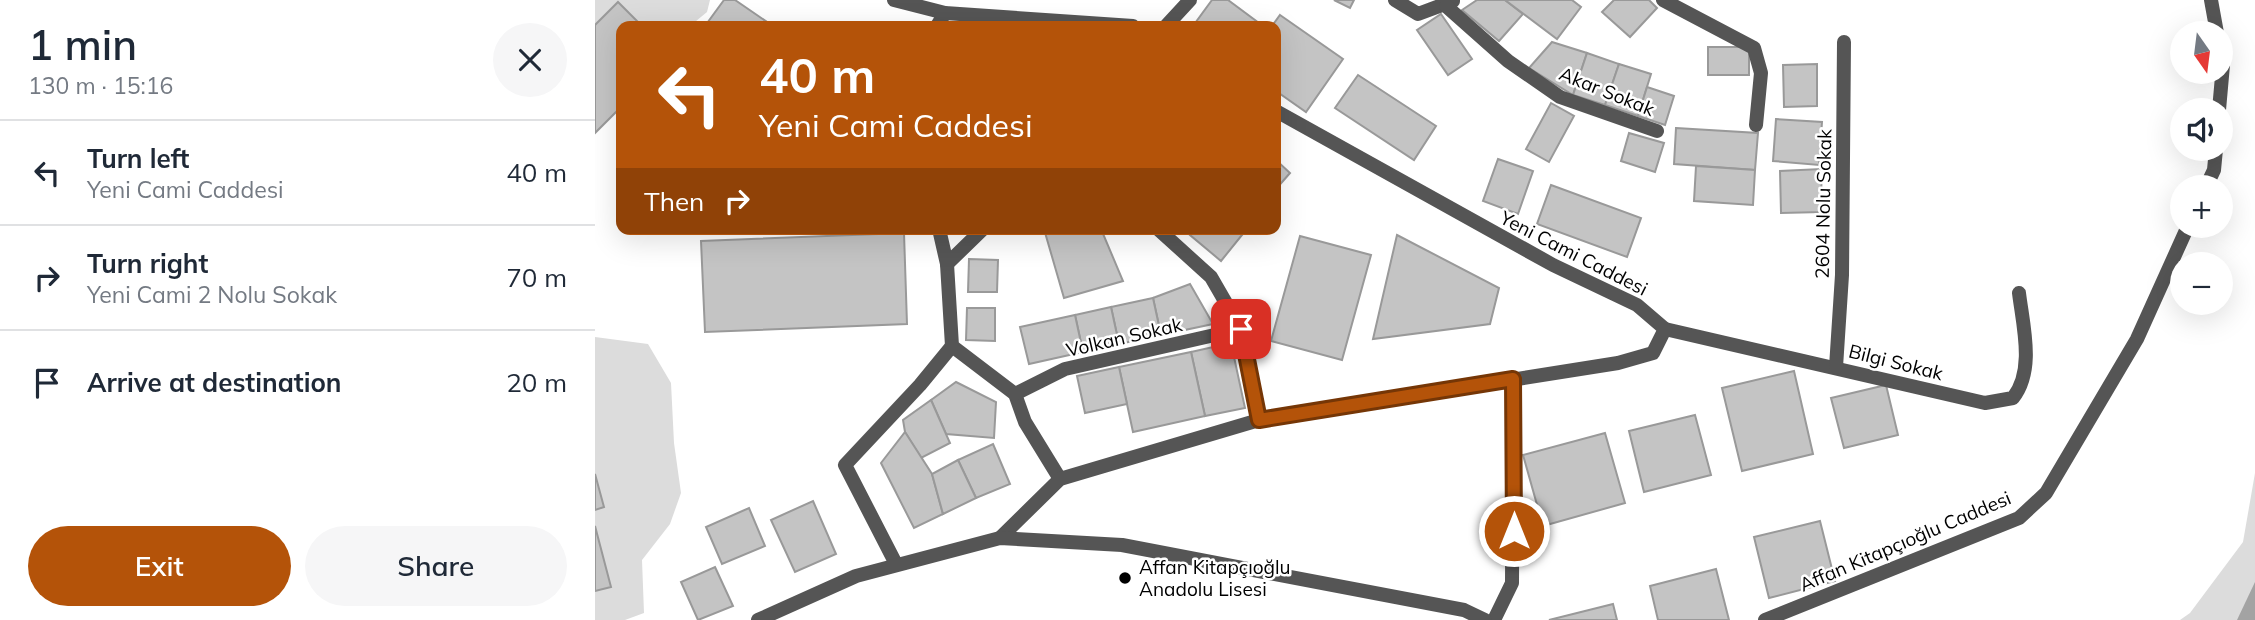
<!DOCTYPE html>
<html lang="en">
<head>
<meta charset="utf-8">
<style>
	body { margin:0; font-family:Mulish,sans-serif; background:#f6f6f7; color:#1f2937; height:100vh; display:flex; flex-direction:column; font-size:26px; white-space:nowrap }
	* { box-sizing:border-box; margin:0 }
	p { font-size:23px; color:#747a83 }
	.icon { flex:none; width:38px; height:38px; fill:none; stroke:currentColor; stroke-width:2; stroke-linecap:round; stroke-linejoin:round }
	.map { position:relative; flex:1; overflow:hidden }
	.drawer { display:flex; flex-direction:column; background:#fff; width:595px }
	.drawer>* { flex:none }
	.hud { position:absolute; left:21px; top:21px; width:665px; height:214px; border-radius:14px; box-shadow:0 7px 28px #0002; background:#b45309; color:#fff; overflow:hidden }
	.needle { width:46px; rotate:166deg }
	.tools { position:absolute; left:1575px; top:21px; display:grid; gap:14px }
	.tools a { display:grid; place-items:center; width:63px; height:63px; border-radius:50%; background:#fff; box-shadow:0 7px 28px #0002; font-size:35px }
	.pin { position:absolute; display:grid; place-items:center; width:60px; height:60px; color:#fff; margin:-30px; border-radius:14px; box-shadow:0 4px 10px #0006 }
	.me { position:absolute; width:77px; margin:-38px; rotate:0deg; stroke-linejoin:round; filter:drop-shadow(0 0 5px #0008) }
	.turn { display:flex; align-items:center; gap:24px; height:147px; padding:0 28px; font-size:32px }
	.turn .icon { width:91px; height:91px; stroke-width:2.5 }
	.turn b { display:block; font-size:49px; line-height:60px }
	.then { display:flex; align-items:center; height:66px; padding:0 28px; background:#0003; gap:14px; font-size:26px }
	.round { display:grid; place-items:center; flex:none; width:74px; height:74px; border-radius:37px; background:#f6f6f7 }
	.overview { display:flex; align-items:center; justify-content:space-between; height:119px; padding:0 28px }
	h1 { font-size:42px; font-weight:600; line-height:52px }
	.button { display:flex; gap:14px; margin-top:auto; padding:14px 28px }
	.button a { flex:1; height:80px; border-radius:42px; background:#b45309; color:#fff; font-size:28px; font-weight:600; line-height:80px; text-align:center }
	.button a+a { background:#f6f6f7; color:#1f2937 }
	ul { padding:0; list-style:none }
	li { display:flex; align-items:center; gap:21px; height:105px; padding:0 28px; border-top:2px solid #e0e1e3 }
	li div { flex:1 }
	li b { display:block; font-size:26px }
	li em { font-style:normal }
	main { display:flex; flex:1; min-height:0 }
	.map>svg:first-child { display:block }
	.green { fill:#dcdcdc }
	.water { fill:#a3a3a3 }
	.building { fill:#c4c4c4; stroke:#999; stroke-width:2 }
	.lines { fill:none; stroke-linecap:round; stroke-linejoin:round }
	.minor { stroke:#555; stroke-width:14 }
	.tertiary { stroke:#555; stroke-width:14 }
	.route-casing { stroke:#753606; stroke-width:18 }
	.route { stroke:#b45309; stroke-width:12 }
	.poi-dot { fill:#000; stroke:#fff; stroke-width:2.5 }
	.labels { text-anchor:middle; stroke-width:5; stroke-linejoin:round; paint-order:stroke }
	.street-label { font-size:19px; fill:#000; stroke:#fff }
	.poi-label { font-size:19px; fill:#000; stroke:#fff; text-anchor:start }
</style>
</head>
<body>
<main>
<section class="drawer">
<div class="overview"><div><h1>1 min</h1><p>130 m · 15:16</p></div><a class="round"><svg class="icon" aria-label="close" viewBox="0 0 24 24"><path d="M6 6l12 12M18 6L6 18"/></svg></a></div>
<ul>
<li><svg class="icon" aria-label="left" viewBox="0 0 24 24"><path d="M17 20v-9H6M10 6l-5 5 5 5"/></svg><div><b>Turn left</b><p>Yeni Cami Caddesi</p></div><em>40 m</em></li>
<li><svg class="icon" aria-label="right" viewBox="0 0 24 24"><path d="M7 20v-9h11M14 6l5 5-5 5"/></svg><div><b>Turn right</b><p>Yeni Cami 2 Nolu Sokak</p></div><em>70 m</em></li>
<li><svg class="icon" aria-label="arrive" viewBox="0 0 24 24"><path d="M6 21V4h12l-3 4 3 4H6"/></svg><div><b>Arrive at destination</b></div><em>20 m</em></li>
</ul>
<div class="button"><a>Exit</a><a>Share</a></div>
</section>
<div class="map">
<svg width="1660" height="620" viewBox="0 0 1660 620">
	<rect width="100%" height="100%" fill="#fff"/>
	<g class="green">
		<path d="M0,0H115L112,12L95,26H61L32,18L0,25Z"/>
		<path d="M0,337L53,344L76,383L79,443L86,493L75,524L47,560L49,613L30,620H0Z"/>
		<path d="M1660,473V620H1585L1595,613L1648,542Z"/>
	</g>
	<path class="water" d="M1660,582V620H1642Z"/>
	<g class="building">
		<path d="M129,0H140L178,26H110Z"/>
		<path d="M617,0H633L668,26H598Z"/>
		<path d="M739,0H759L755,8Z"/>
		<path d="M882,0H910L928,14L904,41L867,10Z"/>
		<path d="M910,0H977L986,7L962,39Z"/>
		<path d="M1019,0H1054L1062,8L1035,37L1007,12Z"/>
		<path d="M23,2L47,26H26V107L0,133V25Z"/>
		<path d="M846,14L877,59L853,75L822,30Z"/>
		<path d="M685,15L748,59L711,112L681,91V26H677Z"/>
		<path d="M957,42L992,53L978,95L934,68Z"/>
		<rect x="1113" y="47" width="41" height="28"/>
		<path d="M992,53L1024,64L1010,105L978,95Z"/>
		<path d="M1024,64L1056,74L1043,116L1010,105Z"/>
		<path d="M1222,64V106L1189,107L1188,65Z"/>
		<path d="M763,75L841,126L819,160L740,108Z"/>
		<path d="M1052,87L1079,96L1070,125L1043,116Z"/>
		<path d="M956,103L979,116L954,162L931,149Z"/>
		<path d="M1181,119L1227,122L1224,165L1178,161Z"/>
		<path d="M1081,128L1163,133L1160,170L1079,164Z"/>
		<path d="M1034,133L1069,143L1060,172L1026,161Z"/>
		<path d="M903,159L938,171L923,214L888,201Z"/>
		<path d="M681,160L695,173L681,189Z"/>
		<path d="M1101,166L1160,170L1158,205L1099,201Z"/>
		<path d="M1226,169L1227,212L1186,213L1185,171Z"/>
		<path d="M956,185L1046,218L1032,257L942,224Z"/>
		<path d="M449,229H506L528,281L469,298Z"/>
		<path d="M600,229H650L651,230L626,261L595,235Z"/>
		<path d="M309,233L312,324L110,332L106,241Z"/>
		<path d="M802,235L904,288L895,324L778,339Z"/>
		<path d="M705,236L776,255L747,360L676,341Z"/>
		<path d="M374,259L403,260L402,292H373Z"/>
		<path d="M595,284L618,324L566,335L558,298Z"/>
		<path d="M558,298L566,335L524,344L516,307Z"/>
		<path d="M516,307L524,344L488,352L480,315Z"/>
		<path d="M372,308H400V341L371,340Z"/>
		<path d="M480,315L488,352L434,364L425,327Z"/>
		<path d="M636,343L650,408L610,416L596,352Z"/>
		<path d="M596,352L610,416L538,432L524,367Z"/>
		<path d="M524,367L532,404L490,413L482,376Z"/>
		<path d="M1199,371L1218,454L1147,471L1127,388Z"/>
		<path d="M361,382L401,402L399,438L351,434L336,400Z"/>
		<path d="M1291,385L1303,435L1249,448L1236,398Z"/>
		<path d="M336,400L355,443L326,458L310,432L308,420Z"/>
		<path d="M1100,415L1116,475L1049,492L1034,431Z"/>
		<path d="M310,432L337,474L348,514L319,528L286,463Z"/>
		<path d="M1010,433L1030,503L948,526L928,455Z"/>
		<path d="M398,444L415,484L381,498L363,460Z"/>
		<path d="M363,460L381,498L348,514L337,474Z"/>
		<path d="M0,474L9,507L0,510Z"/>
		<path d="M218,501L241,554L200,572L176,520Z"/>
		<path d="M154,508L170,546L127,564L111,527Z"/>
		<path d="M1225,521L1240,581L1174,598L1159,537Z"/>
		<path d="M0,526L16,587L0,591Z"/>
		<path d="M120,567L138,606L103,620L86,582Z"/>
		<path d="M1121,569L1134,620H1063L1055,586Z"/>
		<path d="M1018,604L1022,620H954Z"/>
	</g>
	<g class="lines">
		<g class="minor">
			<path d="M800,0L823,14L858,1"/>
			<path d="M1068,0L1159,48L1166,73L1161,125"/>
			<path d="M851,6L913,61L965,97L1062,131"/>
			<path d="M342,26L350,13"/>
			<path d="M571,26L595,0"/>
			<path d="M344,229L352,264L357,346L420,394L430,422L465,479"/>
			<path d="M563,229L616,277L646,329L664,420"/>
			<path d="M352,264L388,229"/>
			<path d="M1070,329L1390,403L1418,398C1440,370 1428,326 1424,293"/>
			<path d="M1241,367L1247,275L1249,42"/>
			<path d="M420,394L470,369L646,329"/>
			<path d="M301,564L250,465L325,385L357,346"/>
			<path d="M899,620L917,583L918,379"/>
		</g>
		<g class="tertiary">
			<path d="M299,0L350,13L538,26"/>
			<path d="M1616,0L1622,33"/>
			<path d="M1624,110L1628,65L1626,53"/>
			<path d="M1611,187L1619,170L1621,149"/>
			<path d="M405,538L465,479L664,420L1023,363L1058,353L1070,329L1042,305L958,265L681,111"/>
			<path d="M163,620L261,576L405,538L527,545L869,610L890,620"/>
			<path d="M1170,620L1424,518L1451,493L1542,339L1593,226"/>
		</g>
	</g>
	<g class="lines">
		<g class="route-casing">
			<path id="route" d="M646,329L664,420L918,379L919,531"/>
		</g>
		<use href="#route" class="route"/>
	</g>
	<circle class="poi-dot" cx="530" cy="578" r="7"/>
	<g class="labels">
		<g class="street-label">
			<text transform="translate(1012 91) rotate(22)" y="7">Akar Sokak</text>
			<text transform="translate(1228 204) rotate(-89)" y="7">2604 Nolu Sokak</text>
			<text transform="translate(979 253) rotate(27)" y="7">Yeni Cami Caddesi</text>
			<text transform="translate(529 337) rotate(-13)" y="7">Volkan Sokak</text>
			<text transform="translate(1301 362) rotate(14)" y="7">Bilgi Sokak</text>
			<text transform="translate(1310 541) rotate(-23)" y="7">Affan Kitapçıoğlu Caddesi</text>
		</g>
		<g class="poi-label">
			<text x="544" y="574">Affan Kitapçıoğlu<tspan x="544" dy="22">Anadolu Lisesi</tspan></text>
		</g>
	</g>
</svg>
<div class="tools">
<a><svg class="needle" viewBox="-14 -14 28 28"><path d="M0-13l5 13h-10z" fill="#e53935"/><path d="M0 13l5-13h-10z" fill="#747a83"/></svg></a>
<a><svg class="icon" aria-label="sound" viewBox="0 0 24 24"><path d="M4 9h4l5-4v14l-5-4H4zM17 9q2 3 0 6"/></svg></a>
<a>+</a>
<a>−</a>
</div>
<div class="pin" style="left:646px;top:329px;background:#d93025"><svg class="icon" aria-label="arrive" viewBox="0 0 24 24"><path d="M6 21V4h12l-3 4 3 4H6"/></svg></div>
<svg class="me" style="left:919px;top:531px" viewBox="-20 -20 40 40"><circle r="17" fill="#b45309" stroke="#fff" stroke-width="3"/><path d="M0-11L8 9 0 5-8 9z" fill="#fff"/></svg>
<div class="hud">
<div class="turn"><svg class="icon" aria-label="left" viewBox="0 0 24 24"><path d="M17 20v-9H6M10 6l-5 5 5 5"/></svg><div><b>40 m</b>Yeni Cami Caddesi</div></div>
<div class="then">Then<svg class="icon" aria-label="right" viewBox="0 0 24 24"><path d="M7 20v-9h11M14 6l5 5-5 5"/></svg></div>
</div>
</div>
</main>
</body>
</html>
